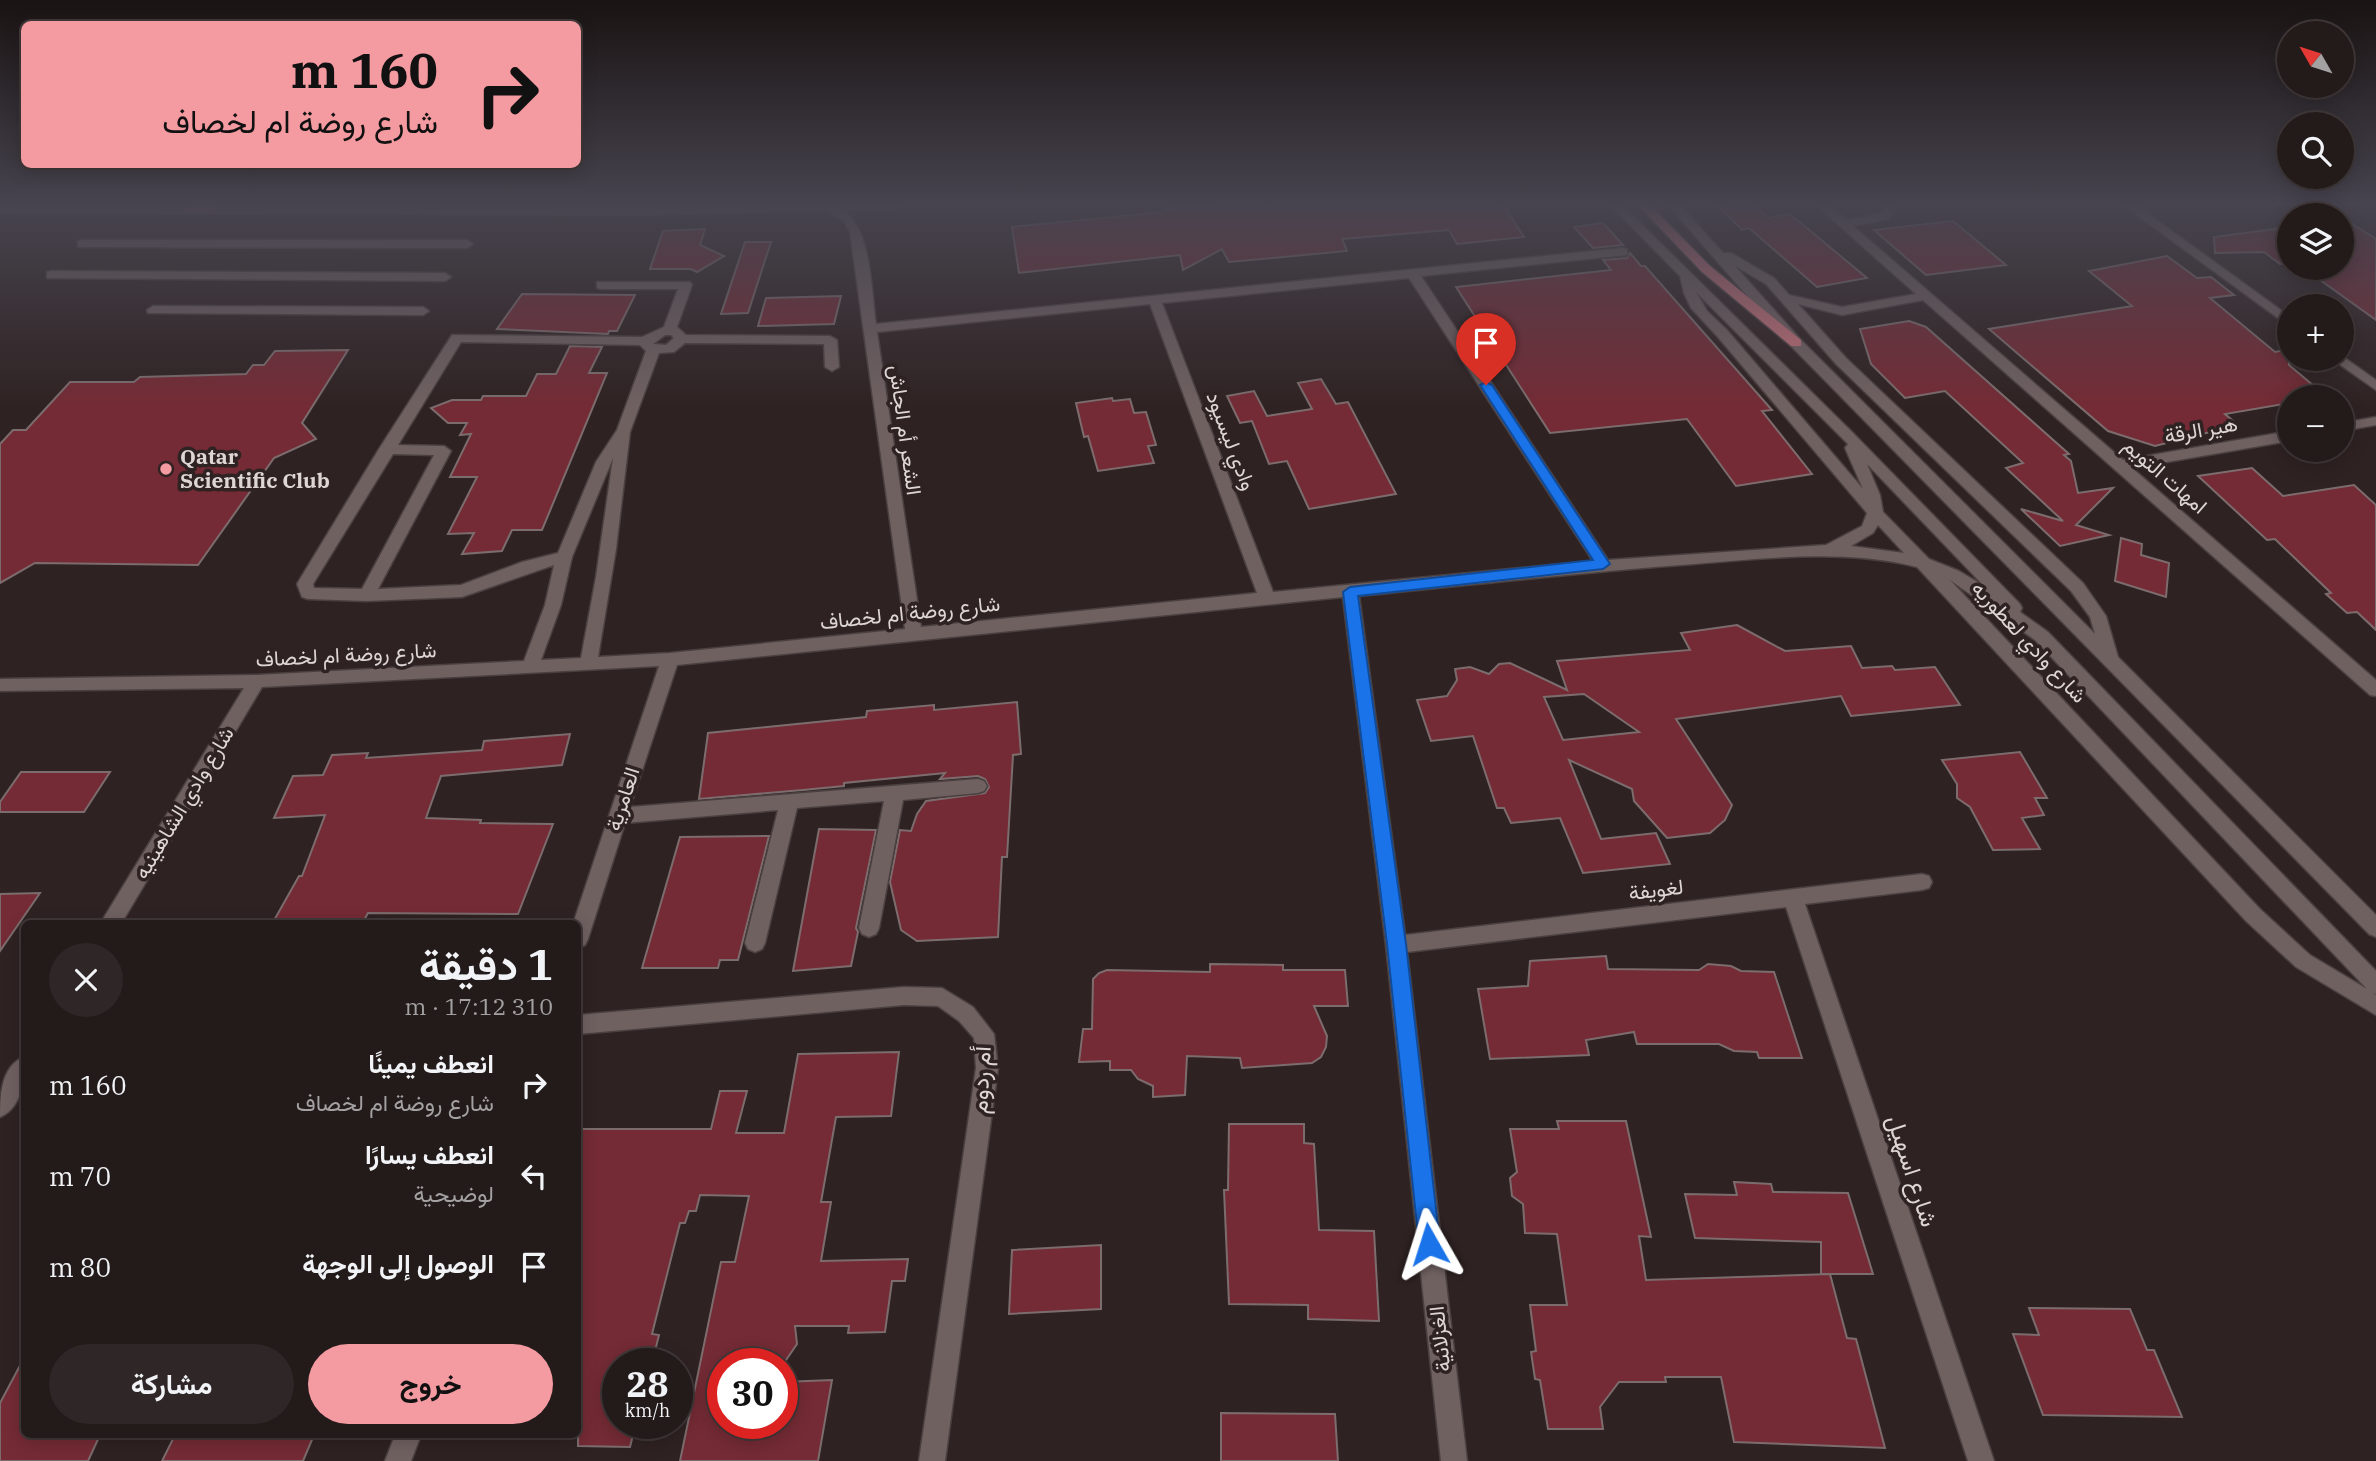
<!DOCTYPE html>
<html lang="ar">
<head>
<meta charset="utf-8">
<style>
	body { margin:0; font-family:"IBM Plex Serif",Vazirmatn,serif; background:#2f2727; color:#f1f3f6; direction:rtl; height:100vh; display:flex; flex-direction:column; font-size:26px; white-space:nowrap }
	* { box-sizing:border-box; margin:0 }
	p { font-size:23px; color:#a3a1a2 }
	.icon { flex:none; width:38px; height:38px; fill:none; stroke:currentColor; stroke-width:2; stroke-linecap:round; stroke-linejoin:round }
	.map { position:relative; flex:1; overflow:hidden; direction:ltr }
	.sheet { position:absolute; left:21px; top:920px; width:560px; height:518px; display:flex; flex-direction:column; background:#231a1a; border-radius:10px; box-shadow:0 4px 18px #0003,0 0 0 2px #403839; direction:rtl }
	.sheet>* { flex:none }
	.top-card { position:absolute; left:21px; top:21px; width:560px; height:147px; border-radius:10px; box-shadow:0 4px 18px #0003,0 0 0 2px #403839; direction:rtl; background:#f49aa1; color:#111; overflow:hidden }
	.needle { width:46px; rotate:309deg }
	.fabs { position:absolute; left:2277px; top:21px; display:grid; gap:14px }
	.fabs a { display:grid; place-items:center; width:77px; height:77px; border-radius:50%; background:#231a1a; box-shadow:0 4px 18px #0003,0 0 0 2px #403839; font-size:35px }
	.speed { position:absolute; left:602px; top:1348px; display:flex; gap:14px; font-size:35px; font-weight:700; text-align:center }
	.speed>* { display:grid; place-content:center; width:91px; height:91px; border-radius:50%; background:#231a1a; box-shadow:0 4px 18px #0003,0 0 0 2px #403839; line-height:1 }
	.speed small { font-size:18px; font-weight:400 }
	.speed .limit { border:10px solid #d22; background:#fff; color:#111 }
	.pin { position:absolute; display:grid; place-items:center; width:60px; height:60px; color:#fff; margin:-72px -30px; border-radius:50% 50% 50% 0; rotate:-45deg; box-shadow:0 0 7px #0007 }
	.pin .icon { rotate:45deg }
	.me { position:absolute; width:77px; margin:-38px; rotate:354deg; stroke-linejoin:round; filter:drop-shadow(0 0 5px #0008) }
	.turn { display:flex; align-items:center; gap:24px; height:147px; padding:0 28px; font-size:32px }
	.turn .icon { width:91px; height:91px; stroke-width:2.5 }
	.turn b { display:block; font-size:49px; line-height:60px }
	.round { display:grid; place-items:center; flex:none; width:74px; height:74px; border-radius:37px; background:#2f2727 }
	.overview { display:flex; align-items:center; justify-content:space-between; height:119px; padding:0 28px }
	h1 { font-size:42px; font-weight:700; line-height:52px }
	.primary-button { display:flex; gap:14px; margin-top:auto; padding:14px 28px }
	.primary-button a { flex:1; height:80px; border-radius:42px; background:#f49aa1; color:#111; font-size:28px; font-weight:700; line-height:80px; text-align:center }
	.primary-button a+a { background:#2f2727; color:#f1f3f6 }
	ul { padding:0; list-style:none }
	li { display:flex; align-items:center; gap:21px; height:91px; padding:0 28px }
	li div { flex:1 }
	li b { display:block; font-size:26px }
	li em { font-style:normal }
	.map>svg:first-child { display:block }
	.building { fill:#742b35; stroke:#7c6c6d; stroke-width:2; fill-rule:evenodd }
	.lines { fill:none; stroke-linecap:round; stroke-linejoin:round }
	.minor-casing { stroke:#4b4040; stroke-width:3 }
	.major-casing { stroke:#4b4040; stroke-width:3 }
	.minor { fill:#706161; fill-rule:evenodd }
	.major { fill:#c4717a; fill-rule:evenodd }
	.route { fill:#1a73e8; stroke:#114b97; stroke-width:2 }
	.poi-dot { fill:#f49aa1; stroke:#2f2222; stroke-width:2.5 }
	.labels { text-anchor:middle; stroke-width:7; stroke-linejoin:round; paint-order:stroke }
	.street-label { font-size:21px; fill:#ded5d5; stroke:#2f2222 }
	.poi-label { font-size:21px; font-weight:bold; fill:#ded5d5; stroke:#2f2222; text-anchor:start }
	.near-street-label { font-size:24px; fill:#ded5d5; stroke:#2f2222 }
</style>
</head>
<body>
<div class="map">
<svg width="2376" height="1461" viewBox="0 0 2376 1461">
	<rect width="100%" height="100%" fill="#2f2222"/>
	<g class="building">
		<path d="M1212,205H1503L1524,237L1457,244L1449,230L1342,239L1347,251L1229,262L1222,249L1183,270L1180,255L1019,273L1012,227L1164,212L1163,209Z"/>
		<path d="M1717,205H1753L1769,218L1790,214L1867,278L1817,287L1749,228L1742,230Z"/>
		<path d="M2342,220H2346L2376,239V320L2313,275H2300L2291,268H2342Z"/>
		<path d="M1953,221L2006,265L1926,275L1874,230Z"/>
		<path d="M1603,223L1623,245L1593,248L1574,227Z"/>
		<path d="M2289,227V263L2280,264L2264,252L2215,253L2214,237Z"/>
		<path d="M705,229L700,245L724,256L697,272L691,269H650L663,231Z"/>
		<path d="M745,242H771L748,313L721,314Z"/>
		<path d="M1630,253L1641,266H1645L1772,410L1762,411L1812,474L1736,486L1687,419L1550,433L1456,287L1611,270L1603,260L1627,258Z"/>
		<path d="M2167,256L2197,278L2211,277L2234,295L2210,298L2275,352L2289,349V365L2327,397H2289V403L2225,414L2238,425L2155,446L2108,431L1989,329L2132,306L2089,271Z"/>
		<path d="M522,294L635,295L617,331H609L608,334L497,329Z"/>
		<path d="M841,296L834,324L758,326L766,298Z"/>
		<path d="M1909,321L1926,327L2069,454L2064,455L2071,461L2078,493L2113,488L2076,525L2109,535L2060,546L2021,509L2063,521L2006,468L2023,463L1945,391L1905,398L1871,364L1860,329Z"/>
		<path d="M570,346L602,347L589,373H607L542,530H512L502,551L462,554L474,533L448,534L477,477H450L471,434L460,435L467,423H448L431,408L452,400H481L483,396H526L537,374H556Z"/>
		<path d="M348,350L302,423L316,439L274,458L198,565L35,563L0,583V444L13,430H26L70,382H134L140,377L246,374L253,365H264L275,351Z"/>
		<path d="M1321,379L1336,404L1348,402L1396,494L1309,509L1287,461L1269,464L1252,421L1240,423L1227,396L1254,391L1267,416L1312,409L1298,383Z"/>
		<path d="M1112,398L1113,401L1130,399L1134,413L1146,412L1156,445L1148,446L1154,463L1098,471L1088,436L1084,437L1076,403Z"/>
		<path d="M2252,468L2283,496L2354,485L2376,505V630L2357,612L2347,613L2326,594L2331,593L2275,539L2267,540L2198,476Z"/>
		<path d="M2121,538L2142,544L2141,555L2169,563L2166,597L2115,581Z"/>
		<path d="M1737,625L1785,651L1851,646L1862,668L1892,666L1895,670L1935,667L1960,705L1851,716L1841,696L1676,719L1732,805L1725,820L1710,833L1667,838L1634,801L1632,789L1569,760L1601,839L1656,833L1670,864L1583,873L1560,818L1511,823L1504,808H1497L1473,736L1431,741L1417,700L1447,696L1457,680L1455,669L1470,667L1489,674L1499,664L1510,663L1567,690L1557,661L1690,650L1681,633ZM1584,694L1639,732L1563,740L1544,697Z"/>
		<path d="M1017,702L1021,754L1013,755L1007,857H1002L998,937L917,941L901,930L890,882L900,830L911,831L917,814L926,801L985,793L989,787L985,779L978,776L940,779L945,773L844,783V786L803,790L699,799L708,733L866,717L867,711L934,705V710Z"/>
		<path d="M570,734L562,765L441,776L426,818L481,820L480,823L553,824L518,914L368,913L362,924H272L299,876H302L325,815L274,818L293,776L323,775L332,755L368,753L366,758L482,750L484,741Z"/>
		<path d="M2020,752L2047,798H2035L2044,815L2022,818L2040,849L1993,850L1970,807L1957,798V784L1942,760Z"/>
		<path d="M21,772H110L84,812H0V802Z"/>
		<path d="M819,829L876,830L856,928L858,932L851,966L793,971Z"/>
		<path d="M769,836L738,960H720L718,968H642L680,837Z"/>
		<path d="M40,893L0,951V894Z"/>
		<path d="M1606,956L1608,969L1699,970L1708,964L1731,966L1741,971L1774,972L1802,1058H1759L1757,1052L1734,1051L1719,1044H1637L1634,1032L1586,1040L1589,1055L1490,1059L1478,989L1528,986L1530,961Z"/>
		<path d="M1210,964L1283,965V970H1345L1348,1006H1314L1327,1036L1326,1047L1321,1057L1312,1063L1242,1068L1240,1058L1187,1056L1185,1095L1153,1097V1086L1138,1079L1131,1070H1110V1061L1079,1062L1083,1029H1092L1093,979L1099,973L1107,970L1210,972Z"/>
		<path d="M899,1052L891,1116L836,1117L821,1202H831L821,1261L908,1259L905,1281H892L885,1332L848,1333L849,1326H795L797,1344L784,1363H723V1423H782V1382L832,1380L818,1461H680L721,1262H735L749,1196L700,1195L696,1211H689L685,1223H680L652,1334L659,1335L652,1363H618V1423H636L630,1447L578,1446V1129H711L720,1091H747L736,1133H784L798,1054Z"/>
		<path d="M1557,1121H1626L1651,1237L1639,1236L1646,1280L1830,1274L1847,1338L1856,1339L1885,1448L1734,1442L1721,1377H1665L1666,1382H1619L1600,1407L1603,1429H1548L1540,1380L1535,1379L1531,1352L1536,1351L1530,1305H1567L1557,1234L1525,1233L1523,1204L1512,1196L1510,1178L1517,1172L1510,1129H1559Z"/>
		<path d="M1229,1124H1304V1143L1314,1144L1319,1230L1374,1231L1379,1321L1308,1319V1305L1229,1304L1224,1190H1228Z"/>
		<path d="M1734,1182L1771,1184L1773,1192L1848,1193L1873,1274H1821V1242L1695,1238L1685,1194L1737,1195Z"/>
		<path d="M1101,1245V1309L1009,1314L1012,1250Z"/>
		<path d="M2029,1308L2130,1309L2147,1350H2154L2182,1417L2043,1415L2013,1334L2039,1335Z"/>
		<path d="M24,1358V1435H100L88,1461H0V1403Z"/>
		<path d="M1221,1413L1335,1414L1338,1461H1221Z"/>
		<path d="M175,1435H314L303,1461H162Z"/>
	</g>
	<g class="lines">
		<g class="minor-casing">
			<g id="minor">
				<path d="M0,205L636,207L901,205L895,209L842,210C872,228 871,291 876,324L1623,248L1627,249V255L1421,276L1608,560L1826,545L1862,526L1867,513L1717,336L1691,308L1684,293L1680,276L1610,205H1622L1852,432L2020,604L2022,608L2020,612L2048,632L2376,971V994L2373,993L2376,995V1015L2296,967L2246,921L1917,567C1844,549 1769,558 1694,564C1582,572 1470,585 1359,596L1405,935L1922,874L1929,876L1932,882L1929,888L1922,890L1805,904L1994,1461H1968L1786,907L1407,952L1467,1461H1441L1386,945L1343,597L677,665L630,807L978,779L984,781L987,786L984,791L978,793L903,800L879,928L876,934L869,937L862,934L859,928L884,801L797,808L765,943L762,949L755,952L748,949L745,943L778,810L625,823L588,939L585,945L578,948V924H573L659,666L262,687L121,924H100L244,688L0,691V679L257,675L524,661L545,605L554,565L462,597L367,601L308,599L302,597L297,584L379,449L452,335L642,337L664,327L678,289H601L597,288V282H690L692,285L677,327L686,335L830,336L837,340L839,367L832,371L825,367L824,344L685,343L674,352L659,353L630,432L616,549L598,657L670,653L905,629L850,232L843,220L826,210L636,215L0,213ZM1409,278L1593,561L1273,592L1162,303ZM1696,292L1848,444L1845,448L1863,489L1727,330L1707,311ZM1150,304L1257,593L921,627L877,332ZM665,335H671L674,338L666,345L653,344ZM461,342L640,345L646,351L617,430L596,462L558,553L522,562L461,585L378,589L451,451L444,446L398,445ZM393,454L434,455L362,589L314,588L313,584ZM613,458L596,577L581,658L541,660L561,605L572,557ZM1867,464L1984,586L1959,571L1929,559L1883,512L1880,495ZM1878,525L1904,553L1851,546L1873,533ZM1950,580L2035,640L2367,989L2310,955L2260,909Z"/>
				<path d="M1668,205H1680L1723,253H1731L1774,278L1789,295L1842,307L1916,294L1816,205H1828L1846,220L1880,213L1884,210L1881,205H1893L1896,210L1888,219L1853,226L2123,460L2289,431V441L2132,468L2376,680V696L2370,695L1923,300L1842,315L1798,304L1846,358L2083,583L2106,616L2118,657L2376,915V937L2369,934L1791,346ZM1734,265L1766,284L1836,364L2071,591L2090,617L2095,634L1801,340Z"/>
				<path d="M2123,205H2136L2289,316V326Z"/>
				<path d="M82,240H467L473,244L467,248L78,247V241Z"/>
				<path d="M51,271L445,273L451,277L445,281L47,278V272Z"/>
				<path d="M153,306L423,307L429,311L423,315L148,313L147,310Z"/>
				<path d="M2342,356L2376,380V390L2332,359H2342Z"/>
				<path d="M2376,417V425L2342,431V423Z"/>
				<path d="M904,987L942,988L973,1007L994,1034L998,1068L945,1461H919L976,1068L974,1038L959,1021L938,1006L904,1005L578,1034V1015Z"/>
				<path d="M24,1057C26,1077 22,1108 0,1117C0,1096 1,1066 24,1057Z"/>
				<path d="M395,1435H421L411,1461H385Z"/>
			</g>
		</g>
		<g class="major-casing">
			<g id="major">
				<path d="M194,205H222C213,211 191,215 182,209Z"/>
				<path d="M1638,205H1650L1710,266L1801,340V346H1791L1702,272Z"/>
			</g>
		</g>
		<use href="#minor" class="minor"/>
		<use href="#major" class="major"/>
	</g>
	<linearGradient id="sky" x2="0" y2="1"><stop stop-color="#1a1313"/><stop offset="0.5" stop-color="#47444f"/><stop offset="1" stop-color="#47444f" stop-opacity="0"/></linearGradient>
	<rect width="2376" height="409" fill="url(#sky)"/>
	<path class="route" d="M1486,382L1492,385L1610,564L1603,569L1358,596L1406,944L1440,1244L1437,1251L1429,1254L1422,1251L1419,1244L1387,944L1343,592L1350,587L1593,560L1480,385Z"/>
	<circle class="poi-dot" cx="166" cy="469" r="7"/>
	<g class="labels">
		<g class="street-label">
			<text transform="translate(905 430) rotate(82)" y="7">الشعر أم الجاش</text>
			<text transform="translate(2201 430) rotate(-10)" y="7">هير الرقة</text>
			<text transform="translate(1231 441) rotate(69)" y="7">وادي ليسيود</text>
			<text transform="translate(2165 476) rotate(41)" y="7">امهات التويم</text>
			<text transform="translate(910 613) rotate(-6)" y="7">شارع روضة ام لخصاف</text>
			<text transform="translate(2029 642) rotate(47)" y="7">شارع وادي لعطوريه</text>
			<text transform="translate(346 655) rotate(-3)" y="7">شارع روضة ام لخصاف</text>
			<text transform="translate(623 799) rotate(-72)" y="7">العامرية</text>
			<text transform="translate(184 803) rotate(-59)" y="7">شارع وادي الشاهينيه</text>
			<text transform="translate(1656 890) rotate(-7)" y="7">لغويفة</text>
			<text transform="translate(1440 1339) rotate(-96)" y="7">الغزلانية</text>
		</g>
		<g class="poi-label">
			<text x="180" y="464">Qatar<tspan x="180" dy="24">Scientific Club</tspan></text>
		</g>
		<g class="near-street-label">
			<text transform="translate(981 1080) rotate(-87)" y="8">أم ردوم</text>
			<text transform="translate(1912 1171) rotate(72)" y="8">شارع اسهيل</text>
		</g>
	</g>
</svg>
<div class="fabs">
<a><svg class="needle" viewBox="-14 -14 28 28"><path d="M0-13l5 13h-10z" fill="#e53935"/><path d="M0 13l5-13h-10z" fill="#a3a1a2"/></svg></a>
<a><svg class="icon" aria-label="search" viewBox="0 0 24 24"><circle cx="10" cy="10" r="6"/><path d="M15 15l6 6"/></svg></a>
<a><svg class="icon" aria-label="layers" viewBox="0 0 24 24"><path d="M12 4l9 5-9 5-9-5zM3 14l9 5 9-5"/></svg></a>
<a>+</a>
<a>−</a>
</div>
<div class="speed"><div>28<small>km/h</small></div><div class="limit">30</div></div>
<div class="pin" style="left:1486px;top:385px;background:#d93025"><svg class="icon" aria-label="arrive" viewBox="0 0 24 24"><path d="M6 21V4h12l-3 4 3 4H6"/></svg></div>
<svg class="me" style="left:1429px;top:1244px" viewBox="-20 -20 40 40"><path d="M0-17L14 15 0 8-14 15z" fill="#1a73e8" stroke="#fff" stroke-width="4"/></svg>
<div class="top-card">
<div class="turn"><svg class="icon" aria-label="right" viewBox="0 0 24 24"><path d="M7 20v-9h11M14 6l5 5-5 5"/></svg><div><b>160 m</b>شارع روضة ام لخصاف</div></div>
</div>
<section class="sheet">
<div class="overview"><div><h1>1 دقيقة</h1><p>310 m · 17:12</p></div><a class="round"><svg class="icon" aria-label="close" viewBox="0 0 24 24"><path d="M6 6l12 12M18 6L6 18"/></svg></a></div>
<ul>
<li><svg class="icon" aria-label="right" viewBox="0 0 24 24"><path d="M7 20v-9h11M14 6l5 5-5 5"/></svg><div><b>انعطف يمينًا</b><p>شارع روضة ام لخصاف</p></div><em>160 m</em></li>
<li><svg class="icon" aria-label="left" viewBox="0 0 24 24"><path d="M17 20v-9H6M10 6l-5 5 5 5"/></svg><div><b>انعطف يسارًا</b><p>لوضيحية</p></div><em>70 m</em></li>
<li><svg class="icon" aria-label="arrive" viewBox="0 0 24 24"><path d="M6 21V4h12l-3 4 3 4H6"/></svg><div><b>الوصول إلى الوجهة</b></div><em>80 m</em></li>
</ul>
<div class="primary-button"><a>خروج</a><a>مشاركة</a></div>
</section>
</div>
</body>
</html>
